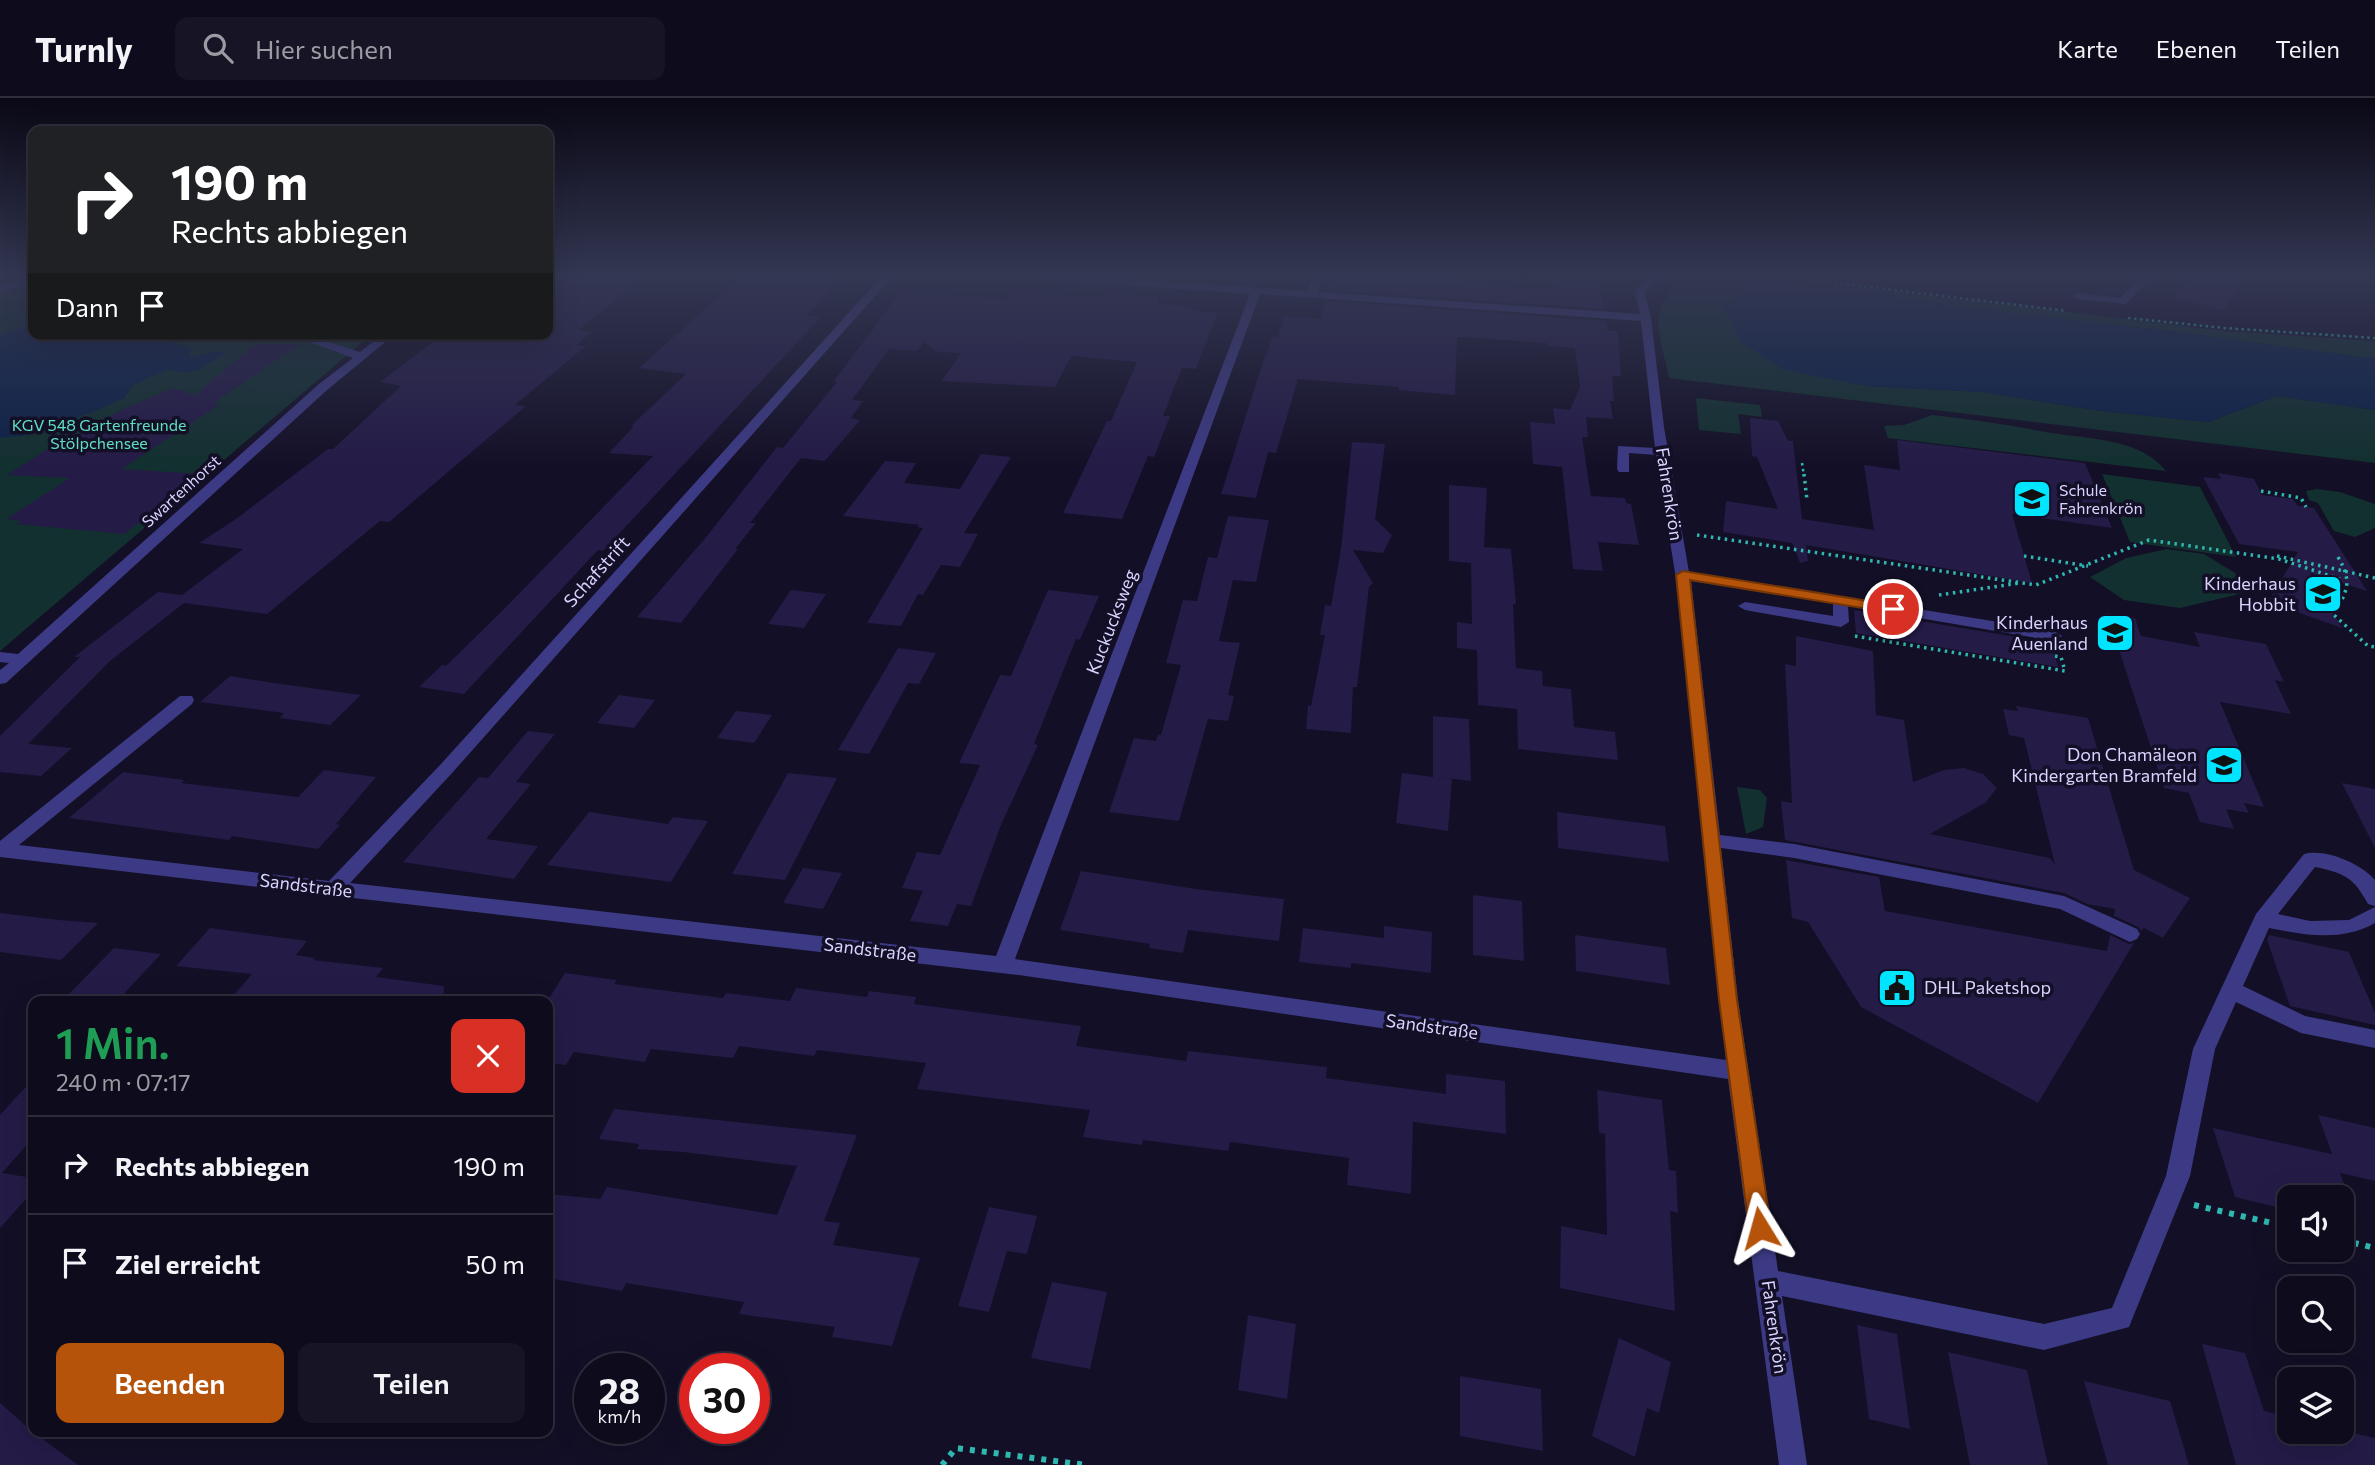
<!DOCTYPE html>
<html lang="de">
<head>
<meta charset="utf-8">
<style>
	body { margin:0; font-family:Commissioner,sans-serif; background:#171425; color:#f1f3f6; height:100vh; display:flex; flex-direction:column; font-size:26px; white-space:nowrap }
	* { box-sizing:border-box; margin:0 }
	p { font-size:23px; color:#9b9ba3 }
	.icon { flex:none; width:38px; height:38px; fill:none; stroke:currentColor; stroke-width:2; stroke-linecap:round; stroke-linejoin:round }
	.map { position:relative; flex:1; overflow:hidden }
	.sheet { position:absolute; left:28px; top:898px; width:525px; height:441px; display:flex; flex-direction:column; background:#0e0b1c; border-radius:14px; box-shadow:0 7px 28px #0002,0 0 0 2px #2e2b3b }
	.sheet>* { flex:none }
	.hud { position:absolute; left:28px; top:28px; width:525px; height:214px; border-radius:14px; box-shadow:0 7px 28px #0002,0 0 0 2px #2e2b3b; background:#202124; color:#fff; overflow:hidden }
	.tools { position:absolute; left:2277px; top:1087px; display:grid; gap:14px }
	.tools a { display:grid; place-items:center; width:77px; height:77px; border-radius:14px; background:#0e0b1c; box-shadow:0 7px 28px #0002,0 0 0 2px #2e2b3b; font-size:35px }
	.speed { position:absolute; left:574px; top:1255px; display:flex; gap:14px; font-size:35px; font-weight:700; text-align:center }
	.speed>* { display:grid; place-content:center; width:91px; height:91px; border-radius:50%; background:#0e0b1c; box-shadow:0 7px 28px #0002,0 0 0 2px #2e2b3b; line-height:1 }
	.speed small { font-size:18px; font-weight:400 }
	.speed .limit { border:10px solid #d22; background:#fff; color:#111 }
	.pin { position:absolute; display:grid; place-items:center; width:60px; height:60px; color:#fff; margin:-30px; border:4px solid #fff; border-radius:50%; box-shadow:0 2px 7px #0007 }
	.me { position:absolute; width:77px; margin:-38px; rotate:352deg; stroke-linejoin:round; filter:drop-shadow(0 0 5px #0008) }
	.turn { display:flex; align-items:center; gap:24px; height:147px; padding:0 28px; font-size:32px }
	.turn .icon { width:91px; height:91px; stroke-width:2.5 }
	.turn b { display:block; font-size:49px; line-height:60px }
	.then { display:flex; align-items:center; height:66px; padding:0 28px; background:#0003; gap:14px; font-size:26px }
	.round { display:grid; place-items:center; flex:none; width:74px; height:74px; border-radius:14px; background:#171425 }
	.summary { display:flex; align-items:center; justify-content:space-between; height:119px; padding:0 28px }
	h1 { font-size:42px; font-weight:600; line-height:52px; color:#1e9e55 }
	.button { display:flex; gap:14px; margin-top:auto; padding:14px 28px }
	.button a { flex:1; height:80px; border-radius:14px; background:#b45309; color:#fff; font-size:28px; font-weight:600; line-height:80px; text-align:center }
	.button a+a { background:#171425; color:#f1f3f6 }
	ul { padding:0; list-style:none }
	li { display:flex; align-items:center; gap:21px; height:98px; padding:0 28px; border-top:2px solid #2e2b3b }
	li div { flex:1 }
	li b { display:block; font-size:26px }
	li em { font-style:normal }
	header { display:flex; align-items:center; gap:42px; box-sizing:border-box; height:98px; padding:0 35px; background:#0e0b1c; border-bottom:2px solid #2e2b3b }
	header strong { font-size:33px }
	nav { display:flex; gap:38px; margin-inline-start:auto; font-size:24px }
	.search { width:490px; height:63px; background:#171425; display:flex; align-items:center; gap:18px; box-sizing:border-box; padding:0 24px; border-radius:14px; color:#9b9ba3; font-size:26px }
	.map>svg:first-child { display:block }
	.green { fill:#12302f }
	.water { fill:#0c2248 }
	.lines { fill:none; stroke-linecap:round; stroke-linejoin:round }
	.stream { stroke:#0c2248; stroke-width:6 }
	.building { fill:#241b47 }
	.path-far2 { stroke:#2fb8b0; stroke-width:2.5; stroke-dasharray:2.5 3.5; stroke-linecap:butt }
	.path-far1 { stroke:#2fb8b0; stroke-width:3.5; stroke-dasharray:2.5 4.5; stroke-linecap:butt }
	.path { stroke:#2fb8b0; stroke-width:6; stroke-dasharray:5 7; stroke-linecap:butt }
	.minor { fill:#3d3a85; fill-rule:evenodd }
	.route { fill:#b45309; stroke:#753606; stroke-width:2 }
	.labels { text-anchor:middle; stroke-width:7; stroke-linejoin:round; paint-order:stroke }
	.far-park-label { font-size:16px; fill:#5fe0c0; stroke:#130f26 }
	.far-poi-label { font-size:16px; fill:#d9d4ff; stroke:#130f26; text-anchor:start }
	.far-street-label { font-size:16px; fill:#d9d4ff; stroke:#130f26 }
	.street-label { font-size:18px; fill:#d9d4ff; stroke:#130f26 }
	.poi-label { font-size:18px; fill:#d9d4ff; stroke:#130f26; text-anchor:end }
</style>
</head>
<body>
<header>
<strong>Turnly</strong>
<div class="search"><svg class="icon" aria-label="search" viewBox="0 0 24 24"><circle cx="10" cy="10" r="6"/><path d="M15 15l6 6"/></svg>Hier suchen</div>
<nav><a>Karte</a><a>Ebenen</a><a>Teilen</a></nav>
</header>
<div class="map">
<svg width="2375" height="1367" viewBox="0 0 2375 1367">
	<rect width="100%" height="100%" fill="#130f26"/>
	<g class="green">
		<path d="M11,179H33V236H372L0,553V182Z"/>
		<path d="M1684,179H1776L2225,233L2375,243V261L2170,233L1964,210L1854,192L1867,288L1983,294L2101,313L2208,324L2277,298L2375,312V365L1669,280C1660,235 1645,214 1684,179Z"/>
		<path d="M1696,300L1760,307L1762,319L1738,316L1741,336L1699,332Z"/>
		<path d="M1932,317C1968,321 2004,326 2040,333C2079,341 2139,338 2166,373L1888,340L1884,328L1904,327Z"/>
		<path d="M2102,376L2200,389L2236,459L2130,444Z"/>
		<path d="M2317,391L2340,394L2375,406V430L2355,439L2334,433L2318,405L2309,402L2306,393Z"/>
		<path d="M2167,451L2204,456L2261,491L2180,510L2124,502L2090,479L2126,460Z"/>
		<path d="M1737,689L1760,692L1767,700L1763,729L1746,736Z"/>
	</g>
	<g class="water">
		<path d="M1758,187L1854,192L1964,210L2170,233L2375,261V312L2277,298L2208,324L2101,313L1983,294L1867,288L1784,272L1741,244L1724,208Z"/>
		<path d="M33,225V236H148L191,251L189,259L219,253L226,255L200,271L186,275L168,271L133,287L124,300L93,314L22,338L0,340V238Z"/>
	</g>
	<g class="lines">
		<path class="stream" d="M0,188L30,179"/>
	</g>
	<g class="building">
		<path d="M554,179H643L579,232L592,234L576,247L586,248L515,307L526,308L389,424L380,423L267,516L184,505L110,563L28,646L72,650L41,678L0,674V638L80,559H74L158,494L182,497L243,451L199,445L236,421L328,351H333L401,288L380,284L444,236H548V188L553,189Z"/>
		<path d="M741,179H841L806,218L821,219L603,453L598,452L464,596L419,589L442,567L446,568L504,511L653,358L609,355L634,328H631L686,276L639,270Z"/>
		<path d="M1330,179H1470V186L1555,192V182L1599,184L1604,211L1327,192Z"/>
		<path d="M2189,179H2247L2223,212L2173,199Z"/>
		<path d="M901,194L1007,201L1010,196L1018,194L1103,200L1106,195L1159,199L1156,206L1191,209L1190,211L1196,213L1217,215L1196,271L1182,270L1163,318H1170L1154,359L1148,358L1122,421L1063,415L1107,323H1111L1137,264L1071,258L1055,289L942,283L961,255L937,254L924,244L917,253L889,251L852,302L863,303L851,320L860,322L825,363L801,360L750,425H756L735,451H738L681,525L637,519L707,438L777,349L783,350L837,284L834,283Z"/>
		<path d="M1325,203L1606,223L1608,233H1618L1621,278H1612L1614,303H1610L1613,321L1586,319L1588,339H1582L1591,398L1625,400L1626,405L1631,406L1639,447L1598,444L1603,473L1573,471L1562,369L1533,366L1530,324L1555,326L1553,310L1570,312L1580,289L1575,250L1547,248V245L1457,239L1455,297L1398,292L1399,289L1298,281L1276,355L1268,354L1256,400L1221,396L1263,264L1273,239L1278,240L1284,218L1321,221Z"/>
		<path d="M256,246H300L213,305L221,306L121,371L201,376L124,436L16,426L21,423L6,421L70,380L7,377L65,340L69,341L125,310L174,290L200,299L197,295Z"/>
		<path d="M1750,320L1778,323L1788,343H1793L1802,421L1874,432L1864,367L1900,372L1897,342L2085,365L2112,430L2012,416L2032,485L1806,447L1808,463L1800,465L1792,445L1723,434L1726,403L1778,411L1757,359L1752,358Z"/>
		<path d="M1352,344L1385,346L1375,421L1392,437L1383,455L1353,452L1373,485L1369,489L1357,589H1353L1351,635L1306,631L1308,607L1311,608L1325,537H1320L1325,507L1331,508L1341,451Z"/>
		<path d="M981,356L1011,359L964,435L978,436L960,469L941,467L923,497L918,496L901,528L867,525L923,430L917,429L919,427L843,418L885,363L916,365L904,385L960,391Z"/>
		<path d="M2218,375L2254,381L2262,397L2293,401L2298,408L2314,410L2367,493L2310,475L2342,530L2268,504L2298,454L2239,446L2203,379L2221,381Z"/>
		<path d="M1449,387L1487,390L1484,449L1511,451L1516,506H1513L1516,570L1542,573L1543,588L1571,591L1574,629L1615,634L1618,662L1518,651L1517,611L1478,607L1477,552L1457,550V524L1472,526L1471,465L1449,463Z"/>
		<path d="M1228,418L1269,422L1256,484L1233,482L1219,543L1240,545L1228,597L1234,598L1228,623L1208,621L1179,723L1109,714L1134,640L1156,643L1158,637H1161L1181,567L1166,565L1183,502L1197,503L1208,459L1217,460Z"/>
		<path d="M791,492L826,496L804,530L768,526Z"/>
		<path d="M1048,492L1099,498L1080,542L1076,541L1034,646L1038,647L1001,727L971,808L957,806L948,828L910,823L923,793L902,790L917,754L940,757L980,667L959,665L1000,577L1011,578Z"/>
		<path d="M1854,512L2052,545L2058,569L1856,535Z"/>
		<path d="M2107,515L2135,520L2141,538L2200,549L2194,534L2266,546L2284,584L2275,582L2291,616L2220,604L2264,709L2244,705L2249,715L2226,711L2234,731L2200,724L2189,695L2164,690Z"/>
		<path d="M1796,538L1873,553L1876,617L1904,622L1913,684L1944,672L1964,670L1983,676L1997,690L1985,705L1930,736L2050,760L2055,767L2024,640L2009,637L2003,611L2018,613L2016,608L2088,620L2134,772L2190,800L2163,840L2144,830L2141,833L2138,829L2114,818L2115,811L2087,806L2064,795L1785,742L1781,703L1792,705L1785,566L1796,568Z"/>
		<path d="M898,550L936,555L919,586L908,585L869,656L838,652Z"/>
		<path d="M230,578L274,585L361,597L330,627L280,620L284,615L200,604Z"/>
		<path d="M619,597L655,602L634,630L597,625Z"/>
		<path d="M736,613L772,617L754,645L717,640Z"/>
		<path d="M1433,618L1469,621L1471,683L1438,679L1452,681L1448,733L1396,725L1402,675L1433,679Z"/>
		<path d="M528,633L555,636L516,684L531,686L486,741L538,748L514,781L403,764L479,679L488,680Z"/>
		<path d="M324,672L376,679L336,726L340,727L318,751L232,738L229,742L69,720L123,674L184,682L181,685L298,699Z"/>
		<path d="M788,675L837,680L785,782L732,776Z"/>
		<path d="M2342,685L2375,691V750Z"/>
		<path d="M589,714L668,726L673,719L708,723L671,784L547,767Z"/>
		<path d="M1557,714L1665,728L1669,764L1558,750Z"/>
		<path d="M1786,762L1879,779L1885,813L2107,853L2110,837L2129,846L2134,845L2038,1005L1861,909L1808,824L1792,820Z"/>
		<path d="M803,770L842,775L823,811L783,805Z"/>
		<path d="M1081,773L1196,791L1284,801L1279,843L1188,832L1183,855L1149,850L1150,846L1060,832Z"/>
		<path d="M1473,797L1522,803L1524,863L1473,857Z"/>
		<path d="M0,815L59,822L98,825L61,862L0,854Z"/>
		<path d="M1384,828L1432,834L1431,875L1351,865V870L1299,864L1303,830L1384,840Z"/>
		<path d="M210,830L307,843L296,857L315,860L313,862L383,870L376,879L444,888L443,903H259L232,899L252,876L176,868Z"/>
		<path d="M1575,837L1666,850L1670,887L1576,873Z"/>
		<path d="M2269,837L2349,854L2375,915V927L2290,908L2267,842Z"/>
		<path d="M114,850L161,856L119,901L69,896Z"/>
		<path d="M565,875L617,882L614,886L723,900L726,895L790,903L796,890L867,899L869,893L916,899L914,906L1081,928L1076,948L1186,963L1188,953L1327,969L1326,980L1446,996V976L1505,983L1506,1036L1413,1024L1411,1096L1347,1087L1349,1060L1230,1044L1228,1053L1143,1042L1142,1047L1083,1039L1090,1012L917,991L926,965L817,952L814,958L739,948L733,960L651,951L645,964L574,954L566,967L548,965V902Z"/>
		<path d="M33,981V1040L2,1075L33,1080V1093L0,1130V1017Z"/>
		<path d="M1597,992L1662,1002L1669,1072L1676,1073L1678,1115L1670,1113L1675,1213L1560,1190L1561,1128L1607,1137L1605,1036L1599,1035Z"/>
		<path d="M614,1011L857,1037L824,1123L840,1125L833,1147L920,1160L892,1248L832,1239L835,1229L739,1216L744,1204L626,1185L622,1193L548,1180V1096L600,1101L607,1089L777,1117L797,1068L683,1054L637,1051L639,1046L599,1041Z"/>
		<path d="M2318,1017L2375,1030V1083L2340,1075L2349,1099H2289V1112L2235,1099L2213,1030L2332,1056Z"/>
		<path d="M989,1109L1037,1118L1027,1156L1007,1153L989,1214L958,1208Z"/>
		<path d="M1052,1184L1107,1194L1090,1271L1031,1260Z"/>
		<path d="M1248,1217L1296,1226L1287,1301L1238,1292Z"/>
		<path d="M1857,1227L1897,1236L1910,1331L1869,1321Z"/>
		<path d="M1619,1240L1671,1264L1659,1315L1647,1310L1635,1359L1592,1338Z"/>
		<path d="M2202,1246L2245,1255L2264,1313L2289,1319V1334H2348L2375,1340V1367H2236Z"/>
		<path d="M1948,1254L2027,1272L2048,1367H1970Z"/>
		<path d="M1460,1278L1541,1291L1543,1353L1460,1338Z"/>
		<path d="M2084,1283L2170,1303L2189,1367H2108Z"/>
		<path d="M0,1305L33,1334L78,1367H0Z"/>
	</g>
	<g class="lines">
		<g class="path-far2">
			<path d="M1787,179L2067,213"/>
			<path d="M2128,220L2224,230L2375,240"/>
			<path d="M1802,365L1804,378"/>
		</g>
		<g class="path-far1">
			<path d="M1804,376L1807,402"/>
			<path d="M2261,393L2301,400L2306,409"/>
			<path d="M1697,437L2036,487L2149,442L2279,461L2340,481"/>
			<path d="M2024,458L2088,468"/>
			<path d="M2277,458L2375,480"/>
			<path d="M2338,459C2353,485 2347,492 2334,517L2368,548L2375,549"/>
			<path d="M1939,497L2020,485"/>
			<path d="M1855,538L2065,573L2061,559L2055,558"/>
		</g>
		<g class="path">
			<path d="M2194,1107L2289,1129"/>
			<path d="M2342,1142L2375,1150"/>
			<path d="M942,1367L956,1350L1086,1367"/>
		</g>
		<g class="minor">
			<path d="M33,179V185L0,194V188Z"/>
			<path d="M881,179H892L453,674L350,785L996,858L1250,196L1055,182L1050,179H1101L1307,193L1313,179H1323L1318,194L1640,216L1635,194L1647,179H1657L1645,194L1651,220L1664,329L1689,474L2054,533L2062,538L2054,543L1848,508L1849,524L1841,529L1745,512L1738,508L1745,504L1833,518V505L1691,483L1720,737L1794,746L2064,798L2137,831L2140,836L2137,841L2130,844L2060,811L1794,760L1721,750L1738,902L1778,1173L2044,1226L2112,1210L2166,1078L2193,951L2256,816L2304,756C2325,750 2362,766 2375,782V808L2368,806C2354,780 2345,775 2315,769L2278,816L2310,823L2349,822L2375,809V825C2341,844 2305,837 2269,830L2243,888L2305,918L2375,932V950L2301,935L2236,904L2215,951L2190,1078L2129,1229L2044,1252L1782,1198L1807,1367H1779L1728,981L1019,877L0,759V743L180,598H192L194,602L192,606L19,747L329,783L441,666ZM1260,196L1641,223L1655,350L1618,348L1617,371L1619,374H1629V355L1656,357L1677,487L1726,962L1015,861Z"/>
			<path d="M2141,179H2152L2126,206L2077,201L2072,198L2077,195L2120,200Z"/>
			<path d="M288,236H304L360,254L383,236H395L327,292L6,585L0,586V572L9,565L0,564V554L18,556L319,286L353,260Z"/>
		</g>
	</g>
	<linearGradient id="sky" x2="0" y2="1"><stop stop-color="#0a0815"/><stop offset="0.48" stop-color="#333752"/><stop offset="1" stop-color="#333752" stop-opacity="0"/></linearGradient>
	<rect width="2375" height="370" fill="url(#sky)"/>
	<path class="route" d="M1683,473L1893,507L1900,511L1893,515L1690,482L1737,902L1771,1130L1767,1138L1760,1141L1752,1138L1749,1130L1719,902L1676,477Z"/>
	<defs>
		<g id="school-square" transform="scale(2.0125)"><rect x="-9" y="-9" width="18" height="18" rx="4" fill="#00e5ff" stroke="#130f26"/><path d="M0-5L7-2L0 1L-7-2ZM-4 1L0 2.5L4 1V4Q0 6-4 4Z" fill="#111"/></g>
		<g id="civic-square" transform="scale(2.0125)"><rect x="-9" y="-9" width="18" height="18" rx="4" fill="#00e5ff" stroke="#130f26"/><path d="M-.6-6.5H3V-4.5H.6V-3L4-1V1h2V6H-6V1h2V-1L-.6-3ZM-1.2 2.5V6h2.4V2.5Z" fill="#111"/></g>
	</defs>
	<g fill-rule="evenodd">
		<use href="#school-square" x="2032" y="401"/>
		<use href="#school-square" x="2323" y="496"/>
		<use href="#school-square" x="2115" y="535"/>
		<use href="#school-square" x="2224" y="667"/>
		<use href="#civic-square" x="1897" y="890"/>
	</g>
	<g class="labels">
		<g class="far-park-label">
			<text x="99" y="333">KGV 548 Gartenfreunde<tspan x="99" dy="18">Stölpchensee</tspan></text>
		</g>
		<g class="far-poi-label">
			<text x="2059" y="398">Schule<tspan x="2059" dy="18">Fahrenkrön</tspan></text>
		</g>
		<g class="far-street-label">
			<text transform="translate(181 393) rotate(-42)" y="6">Swartenhorst</text>
		</g>
		<g class="street-label">
			<text transform="translate(1669 396) rotate(81)" y="6">Fahrenkrön</text>
			<text transform="translate(597 474) rotate(-48)" y="6">Schafstrift</text>
			<text transform="translate(1112 524) rotate(-69)" y="6">Kuckucksweg</text>
			<text transform="translate(306 788) rotate(7)" y="6">Sandstraße</text>
			<text transform="translate(870 852) rotate(7)" y="6">Sandstraße</text>
			<text transform="translate(1432 929) rotate(8)" y="6">Sandstraße</text>
			<text transform="translate(1774 1229) rotate(82)" y="6">Fahrenkrön</text>
		</g>
		<g class="poi-label">
			<text x="2296" y="492">Kinderhaus<tspan x="2296" dy="21">Hobbit</tspan></text>
			<text x="2088" y="531">Kinderhaus<tspan x="2088" dy="21">Auenland</tspan></text>
			<text x="2197" y="663">Don Chamäleon<tspan x="2197" dy="21">Kindergarten Bramfeld</tspan></text>
			<text x="1924" y="896" text-anchor="start">DHL Paketshop</text>
		</g>
	</g>
</svg>
<div class="tools">
<a><svg class="icon" aria-label="sound" viewBox="0 0 24 24"><path d="M4 9h4l5-4v14l-5-4H4zM17 9q2 3 0 6"/></svg></a>
<a><svg class="icon" aria-label="search" viewBox="0 0 24 24"><circle cx="10" cy="10" r="6"/><path d="M15 15l6 6"/></svg></a>
<a><svg class="icon" aria-label="layers" viewBox="0 0 24 24"><path d="M12 4l9 5-9 5-9-5zM3 14l9 5 9-5"/></svg></a>
</div>
<div class="speed"><div>28<small>km/h</small></div><div class="limit">30</div></div>
<div class="pin" style="left:1893px;top:511px;background:#d93025"><svg class="icon" aria-label="arrive" viewBox="0 0 24 24"><path d="M6 21V4h12l-3 4 3 4H6"/></svg></div>
<svg class="me" style="left:1760px;top:1130px" viewBox="-20 -20 40 40"><path d="M0-17L14 15 0 8-14 15z" fill="#b45309" stroke="#fff" stroke-width="4"/></svg>
<div class="hud">
<div class="turn"><svg class="icon" aria-label="right" viewBox="0 0 24 24"><path d="M7 20v-9h11M14 6l5 5-5 5"/></svg><div><b>190 m</b>Rechts abbiegen</div></div>
<div class="then">Dann<svg class="icon" aria-label="arrive" viewBox="0 0 24 24"><path d="M6 21V4h12l-3 4 3 4H6"/></svg></div>
</div>
<section class="sheet">
<div class="summary"><div><h1>1 Min.</h1><p>240 m · 07:17</p></div><a class="round" style="background:#d93025;color:#fff"><svg class="icon" aria-label="close" viewBox="0 0 24 24"><path d="M6 6l12 12M18 6L6 18"/></svg></a></div>
<ul>
<li><svg class="icon" aria-label="right" viewBox="0 0 24 24"><path d="M7 20v-9h11M14 6l5 5-5 5"/></svg><div><b>Rechts abbiegen</b></div><em>190 m</em></li>
<li><svg class="icon" aria-label="arrive" viewBox="0 0 24 24"><path d="M6 21V4h12l-3 4 3 4H6"/></svg><div><b>Ziel erreicht</b></div><em>50 m</em></li>
</ul>
<div class="button"><a>Beenden</a><a>Teilen</a></div>
</section>
</div>
</body>
</html>
